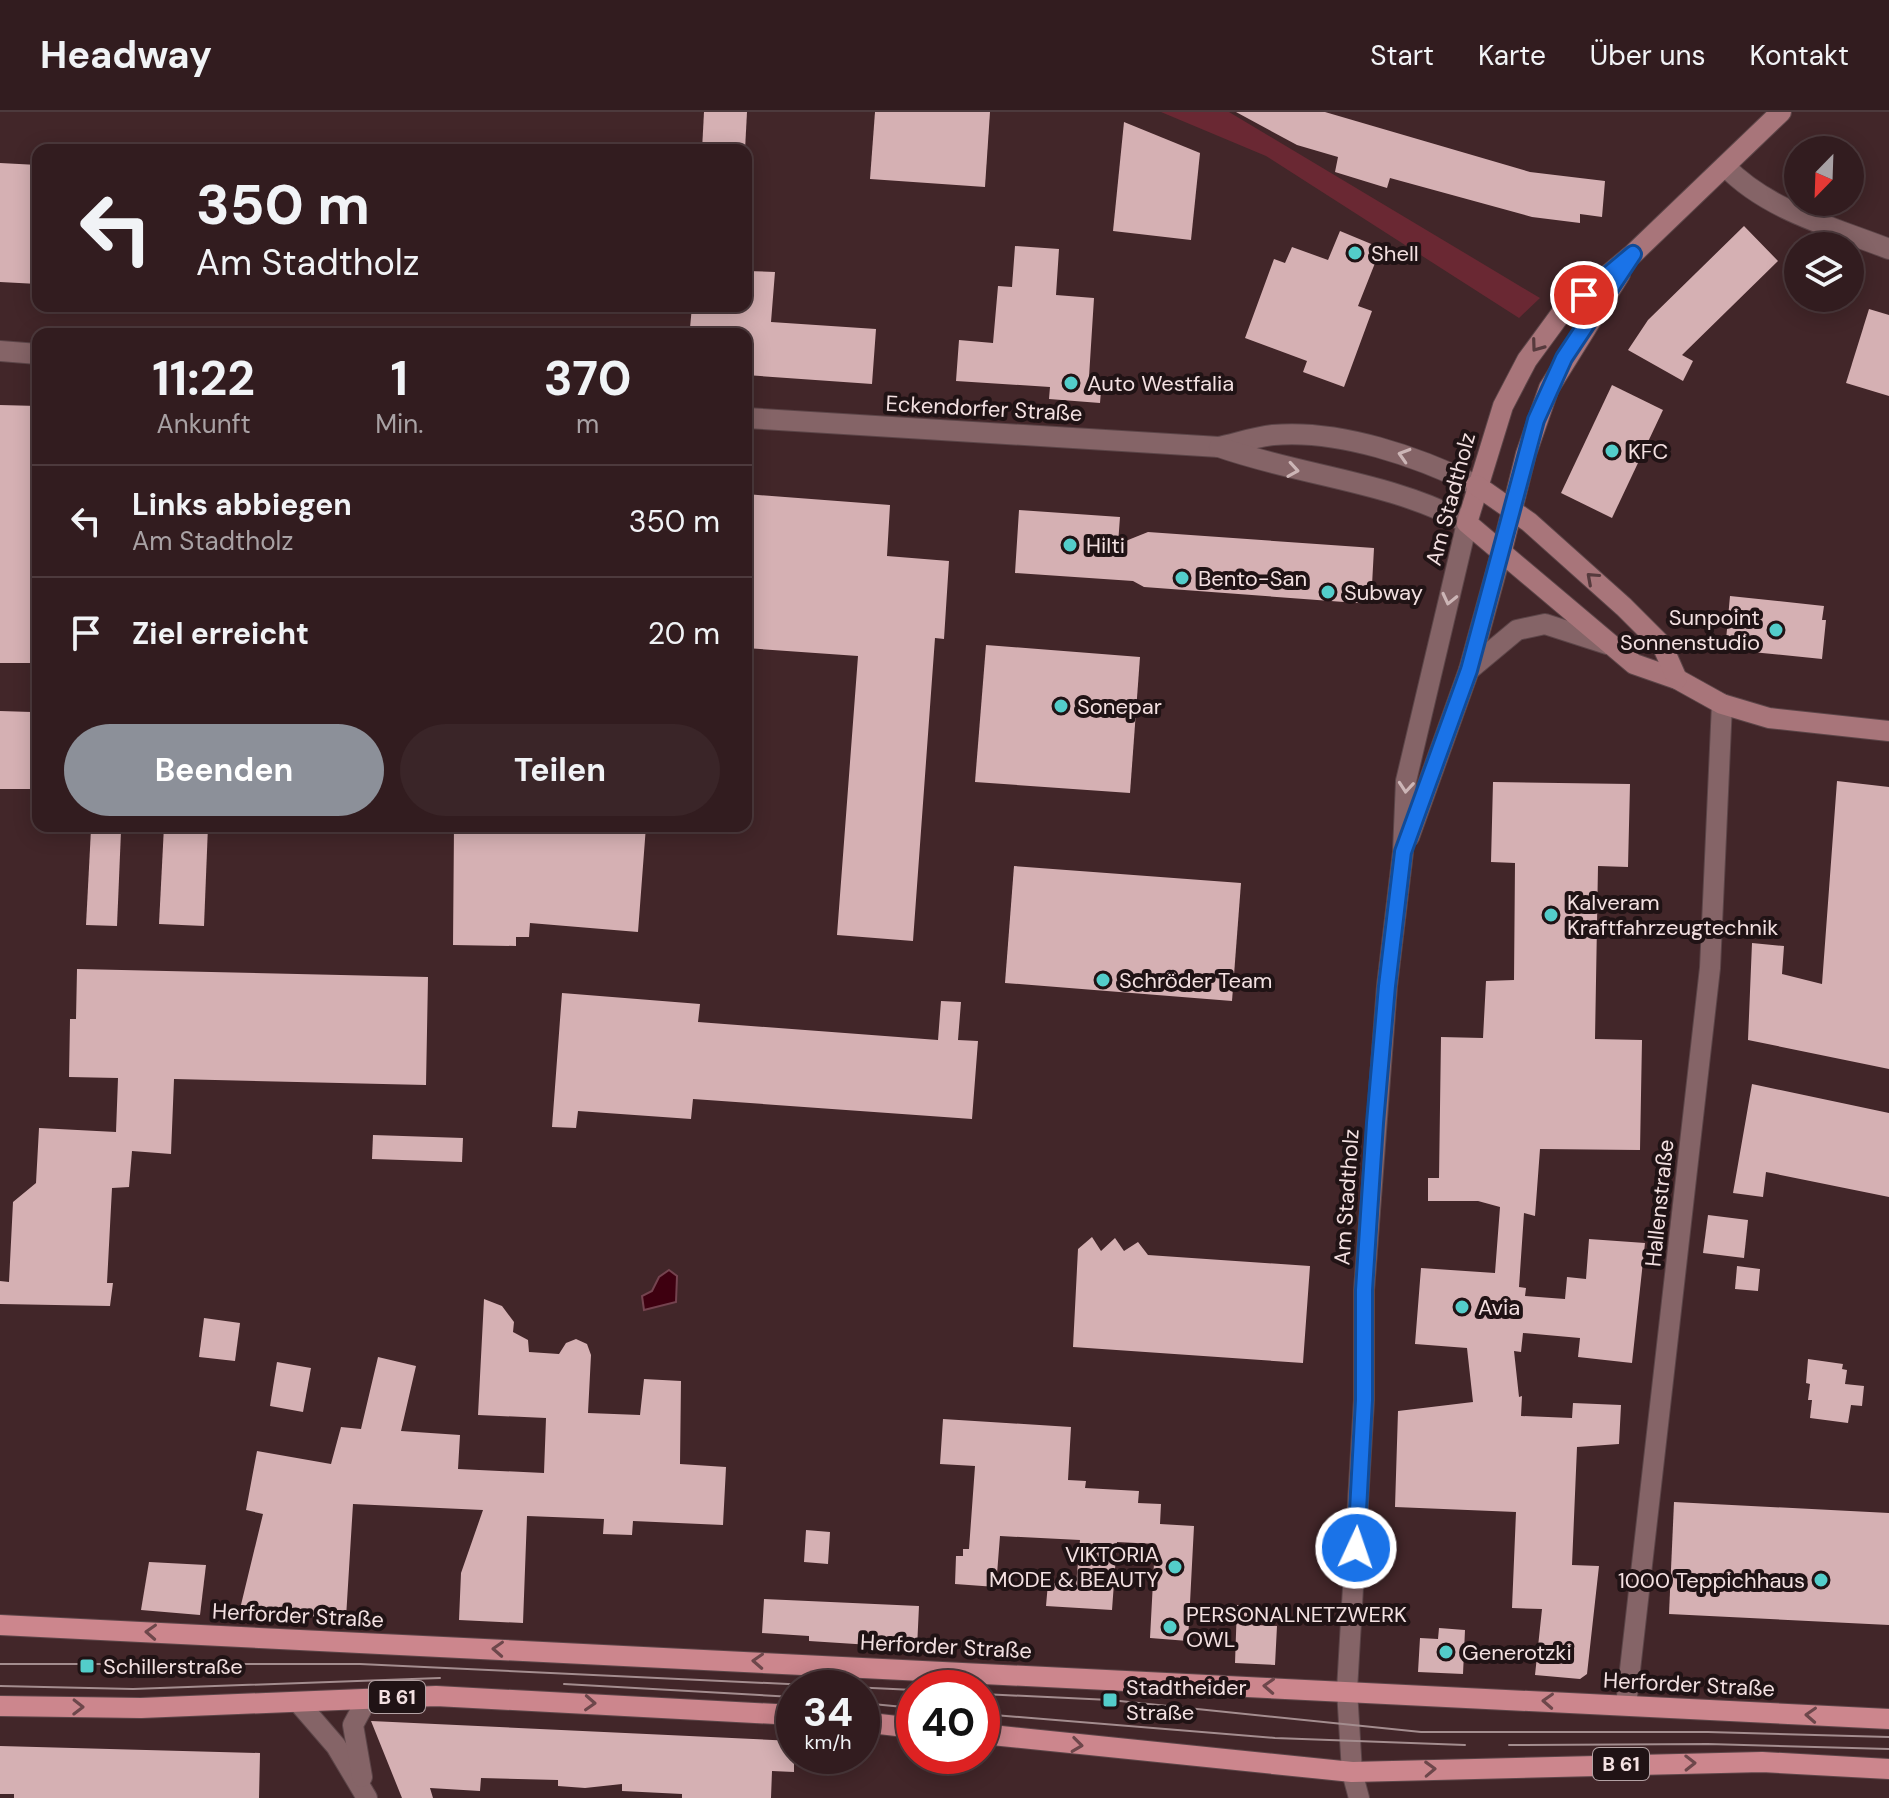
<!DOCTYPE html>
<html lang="de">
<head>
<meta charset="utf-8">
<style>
	body { margin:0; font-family:"DM Sans",sans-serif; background:#3a2528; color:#f1f3f6; height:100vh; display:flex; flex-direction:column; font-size:30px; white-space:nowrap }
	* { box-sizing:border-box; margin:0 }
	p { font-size:26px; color:#a8a1a4 }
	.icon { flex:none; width:44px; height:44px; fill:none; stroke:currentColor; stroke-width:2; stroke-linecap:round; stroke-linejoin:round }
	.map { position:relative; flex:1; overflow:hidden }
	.panel { position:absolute; left:32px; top:216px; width:720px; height:504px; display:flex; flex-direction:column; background:#321c1f; border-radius:16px; box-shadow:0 4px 20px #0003,0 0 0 2px #4d3a3d }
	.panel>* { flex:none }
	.guide { position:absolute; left:32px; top:32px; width:720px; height:168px; border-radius:16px; box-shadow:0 4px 20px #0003,0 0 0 2px #4d3a3d; background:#321c1f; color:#f1f3f6; overflow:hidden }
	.needle { width:52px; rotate:203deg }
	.buttons { position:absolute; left:1784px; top:24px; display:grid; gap:16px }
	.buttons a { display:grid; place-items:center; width:80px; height:80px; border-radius:50%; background:#321c1f; box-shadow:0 4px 20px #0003,0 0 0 2px #4d3a3d; font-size:40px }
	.speed { position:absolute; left:776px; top:1558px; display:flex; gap:16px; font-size:40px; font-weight:700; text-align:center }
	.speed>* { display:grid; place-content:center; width:104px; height:104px; border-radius:50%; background:#321c1f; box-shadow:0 4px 20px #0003,0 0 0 2px #4d3a3d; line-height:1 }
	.speed small { font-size:20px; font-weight:400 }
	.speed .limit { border:12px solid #d22; background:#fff; color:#111 }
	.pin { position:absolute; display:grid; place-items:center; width:68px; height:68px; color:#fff; margin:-34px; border:4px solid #fff; border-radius:50%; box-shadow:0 2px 8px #0007 }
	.me { position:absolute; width:88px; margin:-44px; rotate:3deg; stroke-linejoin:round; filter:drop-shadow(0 0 6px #0008) }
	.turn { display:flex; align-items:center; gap:28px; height:168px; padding:0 32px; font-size:36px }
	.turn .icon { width:104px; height:104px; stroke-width:2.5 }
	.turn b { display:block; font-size:56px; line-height:68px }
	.eta { display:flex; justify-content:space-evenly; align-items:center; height:136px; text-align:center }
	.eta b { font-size:48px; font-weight:700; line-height:56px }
	.cta { display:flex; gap:16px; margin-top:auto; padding:16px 32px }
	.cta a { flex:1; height:92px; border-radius:48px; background:#8c9099; color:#fff; font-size:32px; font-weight:700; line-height:92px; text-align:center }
	.cta a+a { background:#3a2528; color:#f1f3f6 }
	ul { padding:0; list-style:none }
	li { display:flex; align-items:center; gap:24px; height:112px; padding:0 32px; border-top:2px solid #4d3a3d }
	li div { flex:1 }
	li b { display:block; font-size:30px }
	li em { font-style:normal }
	header { display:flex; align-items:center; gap:48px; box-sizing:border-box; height:112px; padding:0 40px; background:#321c1f; border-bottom:2px solid #4d3a3d }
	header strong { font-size:38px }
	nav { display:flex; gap:44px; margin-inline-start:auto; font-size:28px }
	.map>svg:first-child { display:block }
	.green { fill:#6a2833 }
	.water { fill:#3e0010; stroke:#74434f; stroke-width:2 }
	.building { fill:#d5b0b3 }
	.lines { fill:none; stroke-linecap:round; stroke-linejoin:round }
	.minor-casing { stroke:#5c4548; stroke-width:22 }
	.tertiary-casing { stroke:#5c4548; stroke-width:22 }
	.secondary-casing { stroke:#5c4548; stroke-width:22 }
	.primary-casing { stroke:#5c4548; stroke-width:22 }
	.minor { stroke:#856467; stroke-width:20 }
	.tertiary { stroke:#856467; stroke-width:20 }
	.secondary { stroke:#a8757a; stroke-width:20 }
	.primary { stroke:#cc868d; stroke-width:20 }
	.tram { stroke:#a48d8f; stroke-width:2 }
	.oneway { stroke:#563a3d }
	.oneway2 { stroke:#ccb5b6 }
	.oneway3 { stroke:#6d474b }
	.route-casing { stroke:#114b97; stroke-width:20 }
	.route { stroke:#1a73e8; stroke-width:14 }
	.poi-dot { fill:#53cdca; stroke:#201315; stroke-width:3 }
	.labels { text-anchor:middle; stroke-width:8; stroke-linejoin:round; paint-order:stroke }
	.shield { fill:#201315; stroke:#b4a2a4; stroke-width:2 }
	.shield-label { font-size:20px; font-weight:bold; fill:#f3e0e1 }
	.poi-label { font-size:22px; fill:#f3e0e1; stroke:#201315; text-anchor:start }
	.street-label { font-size:22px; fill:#f3e0e1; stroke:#201315 }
</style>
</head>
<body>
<header>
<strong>Headway</strong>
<nav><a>Start</a><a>Karte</a><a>Über uns</a><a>Kontakt</a></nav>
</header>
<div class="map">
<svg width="1889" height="1686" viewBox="0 0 1889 1686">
	<rect width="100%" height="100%" fill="#422629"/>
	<path class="green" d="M1161,0H1229L1540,186L1519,206L1266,44Z"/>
	<path class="water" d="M669,1158L677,1164L676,1190L644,1198L642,1184L652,1179L659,1165Z"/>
	<g class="building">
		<path d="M704,0H747L745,38H702Z"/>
		<path d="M875,0H990L985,75L870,67Z"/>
		<path d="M1236,0H1325L1530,60L1605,69L1602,105L1580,102V111L1532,105L1390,66L1387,76L1335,60L1338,45L1297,33Z"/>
		<path d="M1124,10L1200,41L1191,128L1113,119Z"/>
		<path d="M0,51L38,53V172L0,170Z"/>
		<path d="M1744,114L1778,149L1682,243L1693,249L1683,269L1628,238L1648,208Z"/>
		<path d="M1340,119L1381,136L1358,194L1372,199L1344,275L1303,260L1307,249L1245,226L1274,147L1285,151L1292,135L1328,148Z"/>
		<path d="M1015,134L1059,137L1056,183L1094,186L1089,265L1102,266L1100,291L1049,287L1050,275L956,269L959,228L993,231L998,174L1012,175Z"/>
		<path d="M746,159L775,160L771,210L876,217L872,272L746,263V222L690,216L692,194H746Z"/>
		<path d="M1869,197L1889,203V284L1846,271Z"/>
		<path d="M1612,273L1663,298L1612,406L1561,381Z"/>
		<path d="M0,293L38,294V551H0Z"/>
		<path d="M746,382L890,393L887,444L949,449L944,527L935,526L913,829L837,823L858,544L746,536Z"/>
		<path d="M1019,398L1120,405L1118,432L1148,420L1374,436L1371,492L1144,475L1133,469L1015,461Z"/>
		<path d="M1730,484L1824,494L1822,508H1826L1822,547L1742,539L1743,530L1726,528Z"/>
		<path d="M986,533L1140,545L1130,681L975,670Z"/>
		<path d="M0,599L32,600L31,677H0Z"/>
		<path d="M1837,669L1889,675V957L1748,928L1752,831L1784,834L1782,862L1822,872Z"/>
		<path d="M1493,670L1630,672L1628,755L1598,754L1595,927L1642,928L1640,1038L1540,1037L1535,1104L1524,1101L1519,1175L1526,1176L1525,1184L1565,1187L1567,1165L1586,1167L1589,1127L1645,1131L1632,1251L1578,1245L1580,1226L1523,1221L1521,1240L1514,1239L1519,1285L1522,1284L1521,1304L1572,1306L1573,1291L1621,1293L1619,1332L1577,1335L1572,1453L1599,1454L1587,1562L1580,1567L1535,1563L1542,1497L1512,1496L1516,1400L1395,1395L1398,1299L1473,1290L1467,1236L1415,1232L1421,1156L1495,1161L1500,1095L1478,1089H1428V1066H1439L1441,925L1483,926L1486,869L1514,868L1515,751L1491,750Z"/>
		<path d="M164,714H208L204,814L159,812Z"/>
		<path d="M454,714H646L638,820L530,811L529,825H516V834L453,833Z"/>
		<path d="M91,717L121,719L117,814L86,813Z"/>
		<path d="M1014,754L1241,771L1232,889L1005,871Z"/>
		<path d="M77,857L428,865L426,973L174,967L171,1042L132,1039L129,1075L112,1076L107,1171H113L110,1194L0,1192V1169L9,1170L13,1090L36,1071L39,1016L116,1020L118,966L69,965L70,907H76Z"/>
		<path d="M562,881L700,892L698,910L938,928L941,889L961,890L958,928L978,929L972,1007L693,987L691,1007L578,999L576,1016L552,1015Z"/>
		<path d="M1752,972L1889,1001V1085L1766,1060L1763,1085L1733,1081Z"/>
		<path d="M373,1023L463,1026L462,1050L372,1047Z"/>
		<path d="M1708,1103L1748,1108L1744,1146L1703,1141Z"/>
		<path d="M1092,1125L1101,1139L1115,1126L1124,1139L1138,1130L1148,1143L1310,1154L1303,1251L1073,1235L1078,1137Z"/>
		<path d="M1737,1154L1760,1157L1758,1179L1735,1177Z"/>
		<path d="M484,1187L502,1194L514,1210L513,1220L528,1228L529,1240L559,1242L566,1231L576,1227L587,1232L591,1243L588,1301L640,1303L644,1267L681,1269L680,1352L726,1355L723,1413L633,1409L632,1423L603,1422L604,1407L527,1404L523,1511L459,1508L461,1461L483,1398L353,1392L346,1506L239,1501L263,1402L246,1398L257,1339L331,1352L341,1315L361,1317L378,1245L416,1254L401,1319L460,1323L458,1357L544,1361L546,1306L478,1303Z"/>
		<path d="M204,1206L240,1211L235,1249L199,1245Z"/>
		<path d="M1808,1247L1843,1252L1842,1257L1847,1258L1845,1272L1864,1274L1862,1294L1851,1293L1848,1311L1810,1306L1812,1288H1808L1810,1272L1806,1271Z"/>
		<path d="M277,1250L311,1256L303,1300L270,1294Z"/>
		<path d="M943,1307L1071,1315L1068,1368L1086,1369L1085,1376L1139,1379L1138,1391L1161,1392L1160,1412L1194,1414L1188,1529L1150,1526L1155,1432L1117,1430L1112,1498L1046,1494L1048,1471L1076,1473L1080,1428L1000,1424L996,1475L955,1472L956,1444H963V1437H969L975,1354L940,1352Z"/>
		<path d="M1674,1390L1889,1401V1513L1669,1502Z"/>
		<path d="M806,1418L830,1420L828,1452L804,1450Z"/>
		<path d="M149,1450L206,1453L200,1503L141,1498Z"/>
		<path d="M764,1487L919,1494L917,1536L809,1529V1524L762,1521Z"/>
		<path d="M1237,1493H1257L1256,1513L1277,1514L1275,1553L1235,1551Z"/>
		<path d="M1439,1516L1465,1518L1463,1562L1418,1560L1420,1526L1438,1527Z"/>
		<path d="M371,1609L794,1629V1660L772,1659L771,1686H682V1682L622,1679V1672L585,1676L558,1674V1668L481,1666L480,1679L430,1676L433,1686H402Z"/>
		<path d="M0,1634L260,1641L259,1686H14V1682H0Z"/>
	</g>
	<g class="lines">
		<g class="minor-casing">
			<g id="minor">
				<path d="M1725,54C1768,99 1833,115 1889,137"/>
				<path d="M298,1590L336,1634L367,1686"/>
				<path d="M1626,1593L1710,856L1722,592"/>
				<path d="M362,1665L353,1613L367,1587"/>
			</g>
		</g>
		<g class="tertiary-casing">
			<g id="tertiary">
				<path d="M0,239L38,242"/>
				<path d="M746,306L1219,335C1237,331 1255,325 1273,323C1340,317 1418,345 1476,373"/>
				<path d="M1219,335C1301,364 1389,369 1467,411L1406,669L1403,740L1387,874L1364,1178V1288L1347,1578L1352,1660L1359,1686"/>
				<path d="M1469,558L1517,518L1545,512L1607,532"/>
				<path d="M1409,725L1469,558L1502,438"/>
			</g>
		</g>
		<g class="secondary-casing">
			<g id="secondary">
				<path d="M1781,0L1633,142L1560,203L1527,248L1503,294L1467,411L1634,552L1677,567L1722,592L1769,606L1889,619"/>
				<path d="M1476,373L1529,410L1624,495L1662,533L1677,567"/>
				<path d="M1502,438L1526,342L1549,276L1620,162"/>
			</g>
		</g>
		<g class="primary-casing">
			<g id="primary">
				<path d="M0,1513L1889,1607"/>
				<path d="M0,1594L141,1596L436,1584L794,1603"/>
				<path d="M862,1610L914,1616"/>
				<path d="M982,1622L1352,1660L1762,1650L1889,1657"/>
			</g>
		</g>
		<use href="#minor" class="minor"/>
		<use href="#tertiary" class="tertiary"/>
		<use href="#secondary" class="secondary"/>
		<use href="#primary" class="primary"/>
		<g class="tram">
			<path d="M0,1552H360L914,1578"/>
			<path d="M564,1572L794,1585"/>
			<path d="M0,1574L133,1577L440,1566"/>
			<path d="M982,1582L1110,1588L1421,1620H1708L1889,1625"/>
			<path d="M862,1591L914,1596"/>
			<path d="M982,1602L1275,1626L1465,1633"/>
			<path d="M1509,1633L1708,1632L1889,1637"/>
		</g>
	</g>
	<defs><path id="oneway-chevron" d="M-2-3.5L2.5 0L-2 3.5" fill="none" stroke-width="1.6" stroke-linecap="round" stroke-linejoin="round" transform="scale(2)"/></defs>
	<g class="oneway">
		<use href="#oneway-chevron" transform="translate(1537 234) rotate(126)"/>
		<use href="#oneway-chevron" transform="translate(1592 466) rotate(-138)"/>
	</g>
	<g class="oneway2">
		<use href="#oneway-chevron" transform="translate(1404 343) rotate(-163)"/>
		<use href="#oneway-chevron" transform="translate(1293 358) rotate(9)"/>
		<use href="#oneway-chevron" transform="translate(1449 487) rotate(103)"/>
		<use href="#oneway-chevron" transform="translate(1406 675) rotate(95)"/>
	</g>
	<g class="oneway3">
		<use href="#oneway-chevron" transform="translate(151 1520) rotate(-177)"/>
		<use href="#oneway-chevron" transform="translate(498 1537) rotate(-177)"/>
		<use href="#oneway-chevron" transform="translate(758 1549) rotate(-177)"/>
		<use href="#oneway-chevron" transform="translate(1269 1574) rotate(-177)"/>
		<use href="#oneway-chevron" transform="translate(1548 1589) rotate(-177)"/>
		<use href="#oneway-chevron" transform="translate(590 1591) rotate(3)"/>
		<use href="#oneway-chevron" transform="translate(78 1595) rotate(1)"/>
		<use href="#oneway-chevron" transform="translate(1811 1603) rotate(-177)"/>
		<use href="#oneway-chevron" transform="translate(1077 1633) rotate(7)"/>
		<use href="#oneway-chevron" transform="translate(1690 1651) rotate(-1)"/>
		<use href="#oneway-chevron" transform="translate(1430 1657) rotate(-2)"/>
	</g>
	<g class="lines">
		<g class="route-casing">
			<path id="route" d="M1356,1436L1364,1288V1178L1375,1011L1387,874L1403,740L1469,558L1536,308L1564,246L1633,142L1584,183"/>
		</g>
		<use href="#route" class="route"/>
	</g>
	<g class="poi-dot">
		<circle cx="1355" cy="141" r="8"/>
		<circle cx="1071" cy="271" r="8"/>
		<circle cx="1612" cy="339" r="8"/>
		<circle cx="1070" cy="433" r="8"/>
		<circle cx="1182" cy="466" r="8"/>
		<circle cx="1328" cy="480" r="8"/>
		<circle cx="1776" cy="518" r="8"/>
		<circle cx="1061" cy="594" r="8"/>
		<circle cx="1551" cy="803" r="8"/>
		<circle cx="1103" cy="868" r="8"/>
		<circle cx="1462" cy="1195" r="8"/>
		<circle cx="1175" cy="1455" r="8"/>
		<circle cx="1821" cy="1468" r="8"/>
		<circle cx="1170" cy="1515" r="8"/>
		<circle cx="1446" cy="1540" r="8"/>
		<rect x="79" y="1546" width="16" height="16" rx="4"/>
		<rect x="1102" y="1580" width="16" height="16" rx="4"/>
	</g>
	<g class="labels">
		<g class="shield">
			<rect x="369" y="1569" width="56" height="32" rx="6"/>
			<rect x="1593" y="1636" width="56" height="32" rx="6"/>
		</g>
		<g class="shield-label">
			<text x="397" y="1592">B 61</text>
			<text x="1621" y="1659">B 61</text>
		</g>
		<g class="poi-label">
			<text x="1371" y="149">Shell</text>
			<text x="1087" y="279">Auto Westfalia</text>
			<text x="1628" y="347">KFC</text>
			<text x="1086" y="441">Hilti</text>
			<text x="1198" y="474">Bento-San</text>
			<text x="1344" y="488">Subway</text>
			<text x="1760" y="513" text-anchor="end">Sunpoint<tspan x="1760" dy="25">Sonnenstudio</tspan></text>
			<text x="1077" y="602">Sonepar</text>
			<text x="1567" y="798">Kalveram<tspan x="1567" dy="25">Kraftfahrzeugtechnik</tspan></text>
			<text x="1119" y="876">Schröder Team</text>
			<text x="1478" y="1203">Avia</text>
			<text x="1159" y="1450" text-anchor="end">VIKTORIA<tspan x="1159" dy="25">MODE &amp; BEAUTY</tspan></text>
			<text x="1805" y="1476" text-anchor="end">1000 Teppichhaus</text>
			<text x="1186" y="1510">PERSONALNETZWERK<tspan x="1186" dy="25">OWL</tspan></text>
			<text x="1462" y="1548">Generotzki</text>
			<text x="103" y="1562">Schillerstraße</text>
			<text x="1126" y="1583">Stadtheider<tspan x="1126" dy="25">Straße</tspan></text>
		</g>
		<g class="street-label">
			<text transform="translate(984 296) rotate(3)" y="8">Eckendorfer Straße</text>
			<text transform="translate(1450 387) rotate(-75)" y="8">Am Stadtholz</text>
			<text transform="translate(1346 1085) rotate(-86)" y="8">Am Stadtholz</text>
			<text transform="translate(1659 1091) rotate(-84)" y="8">Hallenstraße</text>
			<text transform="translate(298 1503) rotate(3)" y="8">Herforder Straße</text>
			<text transform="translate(946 1534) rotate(3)" y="8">Herforder Straße</text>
			<text transform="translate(1689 1572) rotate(3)" y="8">Herforder Straße</text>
		</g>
	</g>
</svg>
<div class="buttons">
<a><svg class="needle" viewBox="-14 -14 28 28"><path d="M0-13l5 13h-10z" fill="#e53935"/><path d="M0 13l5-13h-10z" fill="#a8a1a4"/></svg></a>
<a><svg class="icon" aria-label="layers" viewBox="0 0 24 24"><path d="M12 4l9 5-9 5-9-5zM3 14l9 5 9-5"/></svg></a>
</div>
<div class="speed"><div>34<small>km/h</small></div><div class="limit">40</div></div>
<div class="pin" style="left:1584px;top:183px;background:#d93025"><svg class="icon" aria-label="arrive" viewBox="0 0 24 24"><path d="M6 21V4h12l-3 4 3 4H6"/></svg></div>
<svg class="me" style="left:1356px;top:1436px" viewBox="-20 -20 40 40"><circle r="17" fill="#1a73e8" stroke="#fff" stroke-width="3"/><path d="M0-11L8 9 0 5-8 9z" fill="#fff"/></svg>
<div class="guide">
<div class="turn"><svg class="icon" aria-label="left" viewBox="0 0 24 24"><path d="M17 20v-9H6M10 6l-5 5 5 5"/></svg><div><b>350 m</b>Am Stadtholz</div></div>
</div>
<section class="panel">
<div class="eta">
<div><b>11:22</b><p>Ankunft</p></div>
<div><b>1</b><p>Min.</p></div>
<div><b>370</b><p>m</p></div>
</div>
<ul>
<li><svg class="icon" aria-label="left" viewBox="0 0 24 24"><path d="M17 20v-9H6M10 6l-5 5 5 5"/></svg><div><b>Links abbiegen</b><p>Am Stadtholz</p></div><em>350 m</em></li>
<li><svg class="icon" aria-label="arrive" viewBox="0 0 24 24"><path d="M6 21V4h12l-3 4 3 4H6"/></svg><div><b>Ziel erreicht</b></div><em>20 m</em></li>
</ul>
<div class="cta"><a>Beenden</a><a>Teilen</a></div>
</section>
</div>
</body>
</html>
